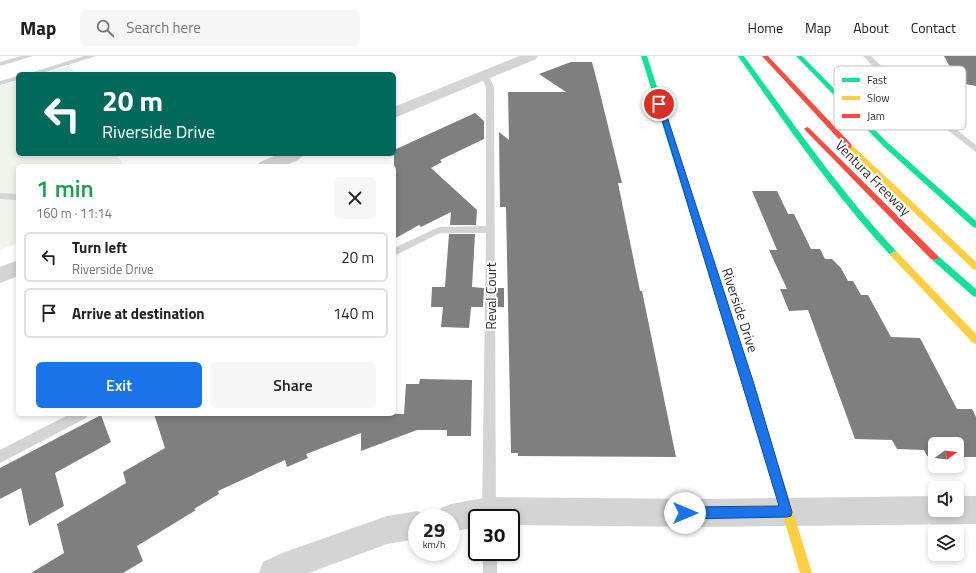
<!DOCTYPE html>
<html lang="en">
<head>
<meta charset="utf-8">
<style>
	body { margin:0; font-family:"Titillium Web",sans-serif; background:#f6f6f6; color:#222; height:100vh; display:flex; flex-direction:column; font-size:15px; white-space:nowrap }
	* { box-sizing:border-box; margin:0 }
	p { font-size:13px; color:#767676 }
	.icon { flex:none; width:22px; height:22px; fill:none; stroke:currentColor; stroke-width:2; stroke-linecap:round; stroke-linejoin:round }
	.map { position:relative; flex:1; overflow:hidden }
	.side { position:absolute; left:16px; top:108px; width:380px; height:252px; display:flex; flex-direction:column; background:#fff; border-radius:6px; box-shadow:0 2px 6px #0003 }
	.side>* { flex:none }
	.top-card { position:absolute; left:16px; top:16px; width:380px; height:84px; border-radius:6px; box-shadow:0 2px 6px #0003; background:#00695c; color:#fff; overflow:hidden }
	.needle { width:26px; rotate:75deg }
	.fabs { position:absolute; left:928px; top:381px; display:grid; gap:8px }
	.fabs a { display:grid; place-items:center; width:36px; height:36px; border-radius:6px; background:#fff; box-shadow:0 2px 6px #0003; font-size:20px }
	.speed { position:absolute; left:408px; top:453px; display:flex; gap:8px; font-size:20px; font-weight:700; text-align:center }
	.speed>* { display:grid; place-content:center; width:52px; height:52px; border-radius:50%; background:#fff; box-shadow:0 2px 6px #0003; line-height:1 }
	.speed small { font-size:10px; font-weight:400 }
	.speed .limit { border:2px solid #111; border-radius:6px; background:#fff; color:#111 }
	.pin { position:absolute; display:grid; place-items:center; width:34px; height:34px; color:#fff; margin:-17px; border:2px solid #fff; border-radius:50%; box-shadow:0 1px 4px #0007 }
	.me { position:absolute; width:44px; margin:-22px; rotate:90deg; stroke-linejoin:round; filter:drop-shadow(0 0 3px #0008) }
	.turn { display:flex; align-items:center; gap:14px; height:84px; padding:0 20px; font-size:18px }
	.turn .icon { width:52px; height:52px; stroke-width:2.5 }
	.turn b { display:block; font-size:28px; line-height:34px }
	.round { display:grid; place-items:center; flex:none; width:42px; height:42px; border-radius:6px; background:#f6f6f6 }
	.head { display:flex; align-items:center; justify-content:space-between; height:68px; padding:0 20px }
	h1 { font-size:24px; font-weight:600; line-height:30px; color:#1e9e55 }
	.cta { display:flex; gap:8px; margin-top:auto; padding:8px 20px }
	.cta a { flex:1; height:46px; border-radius:6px; background:#1a73e8; color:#fff; font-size:16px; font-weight:600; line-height:46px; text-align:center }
	.cta a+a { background:#f6f6f6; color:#222 }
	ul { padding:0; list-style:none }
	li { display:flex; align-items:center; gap:12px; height:50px; margin:0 8px 6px; padding:0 12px; border:2px solid #e0e0e0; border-radius:6px }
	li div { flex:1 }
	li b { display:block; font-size:15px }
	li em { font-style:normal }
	header { display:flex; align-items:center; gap:24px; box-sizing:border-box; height:56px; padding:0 20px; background:#fff; border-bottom:1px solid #e0e0e0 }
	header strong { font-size:19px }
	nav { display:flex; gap:22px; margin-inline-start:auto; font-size:14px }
	.search { width:280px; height:36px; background:#f6f6f6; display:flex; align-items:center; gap:10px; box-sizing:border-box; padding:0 14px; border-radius:6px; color:#767676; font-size:15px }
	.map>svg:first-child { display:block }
	.green { fill:#f0f5ec }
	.building { fill:#7f7f7f }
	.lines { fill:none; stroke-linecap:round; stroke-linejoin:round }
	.lane { fill:#d4d4d4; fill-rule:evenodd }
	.street { fill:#d4d4d4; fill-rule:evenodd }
	.fast { fill:#16e098; fill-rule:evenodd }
	.slow { fill:#ffcf43; fill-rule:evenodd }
	.jam { fill:#f24e42; fill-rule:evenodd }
	.route { fill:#1a73e8; stroke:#114b97 }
	.labels { text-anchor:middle; stroke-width:4; stroke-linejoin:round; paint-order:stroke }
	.street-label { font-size:14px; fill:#2f2f2f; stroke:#fff }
	.key { fill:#fff; stroke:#c1c1c1; stroke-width:1 }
	.key-label { font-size:11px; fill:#2f2f2f }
</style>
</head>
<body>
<header>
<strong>Map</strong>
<div class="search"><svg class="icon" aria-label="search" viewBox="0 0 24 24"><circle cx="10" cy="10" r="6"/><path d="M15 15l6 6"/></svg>Search here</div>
<nav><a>Home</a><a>Map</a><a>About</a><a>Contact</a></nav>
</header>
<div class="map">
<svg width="976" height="517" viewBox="0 0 976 517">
	<rect width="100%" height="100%" fill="#fff"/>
	<g class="green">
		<path d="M71,9L74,18H41Z"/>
		<path d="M18,25V98H117L123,110H18V187L0,194V30Z"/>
	</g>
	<g class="building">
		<path d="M944,0H976V30L959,27Z"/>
		<path d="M571,6H592L598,29L622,127H618L640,235H642L676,401L518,400V397H511L506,151H500L499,76L509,84L508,36H566L539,18Z"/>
		<path d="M475,57L484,65V83L440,104L442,106L431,112L477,154L476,169H450L451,156L421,171L419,169L394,183V94Z"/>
		<path d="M752,135H777L788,158H794L811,193H820L825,203H832L841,212L848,225H853L861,239H868L891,281L920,282L957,353H972L976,361V401H957V388H935V400H927L924,394L897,393L892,384L855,383L808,254L789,255L780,233H787L769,194H777Z"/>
		<path d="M449,178H475L472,231L484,232L483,251H471L469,272L441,271L443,251H431L432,231H445Z"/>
		<path d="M496,232H504V251H497Z"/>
		<path d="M420,323L472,324L471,380H447V374H417L361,395V377L306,398L308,402L287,411L285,404L218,435L219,438L194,453L196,454L137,490L143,505L123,517H31L64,497L57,468L126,427L123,416L165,392L154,358H404L406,328H419Z"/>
		<path d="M101,359L111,386L55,417L64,450L29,470L21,432L0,443V412Z"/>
	</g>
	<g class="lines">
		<g class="lane">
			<path d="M21,0H33L0,10V6Z"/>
			<path d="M84,0H96L39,18H27Z"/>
			<path d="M863,0H871L903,31L976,89V96L897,35Z"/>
			<path d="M482,18H488L494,31L496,462H482L486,177H440L394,200V192L439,171L486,170V31L481,20Z"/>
			<path d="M18,20V24L0,29V25Z"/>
			<path d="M0,137L18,138V144L0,143Z"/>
			<path d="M70,358H88L86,362L0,407V394Z"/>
			<rect x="483" y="496" width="14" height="21"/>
		</g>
		<g class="street">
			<path d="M519,0H538L536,3L394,62V51Z"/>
			<path d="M279,98H304C294,112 272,110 257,110L260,106Z"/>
			<path d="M18,204V220L0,227V211Z"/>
			<path d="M935,440V454H957V440H976V468L700,471L511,469V462H477V471L451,476V462H437L441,452L451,448L489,441L700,443Z"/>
			<path d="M417,455L427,459L428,462H417V483L387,488L309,517H259L263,506L282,497L387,460Z"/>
		</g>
		<g class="fast">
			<path d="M641,0H647L770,382L769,386L765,387L761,386L760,382Z"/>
			<path d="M738,0H744C793,67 840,135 897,196L898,198L897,200H891C834,138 786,69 738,0Z"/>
			<path d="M796,0H802L887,86L976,165V172L973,171L883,90Z"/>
			<path d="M934,198L937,199L976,233V241L973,240L931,203L930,201Z"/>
		</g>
		<g class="slow">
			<path d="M847,88H851L976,206V214L973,213L847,92Z"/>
			<path d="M894,195L897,196L976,278V288L973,287L891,200L890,198Z"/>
			<path d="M765,377L769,378L770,382L812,517H800L760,382L761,378Z"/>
		</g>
		<g class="jam">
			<path d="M762,0H768L851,88V92H847Z"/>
			<path d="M807,71L809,72L937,199L938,201L937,203H931L805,74L804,73Z"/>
		</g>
	</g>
	<path class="route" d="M657,47L663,48L754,328L792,456L791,460L787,461L685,463L681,461L679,457L681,453L685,451L779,450Z"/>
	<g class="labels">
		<g class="street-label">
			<text transform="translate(873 122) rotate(45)" y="5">Ventura Freeway</text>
			<text transform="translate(491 240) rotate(-90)" y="5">Reval Court</text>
			<text transform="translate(740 254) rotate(72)" y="5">Riverside Drive</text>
		</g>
	</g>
	<rect x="834" y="10" width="132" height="64" rx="6" class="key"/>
	<rect x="842" y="22" width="18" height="4" fill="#16e098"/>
	<rect x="842" y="40" width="18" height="4" fill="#ffcf43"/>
	<rect x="842" y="58" width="18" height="4" fill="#f24e42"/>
	<g class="key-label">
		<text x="867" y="28">Fast</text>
		<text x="867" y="46">Slow</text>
		<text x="867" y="64">Jam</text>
	</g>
</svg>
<div class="fabs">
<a><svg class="needle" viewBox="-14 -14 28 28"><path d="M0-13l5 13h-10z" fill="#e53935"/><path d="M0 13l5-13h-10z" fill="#767676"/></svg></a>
<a><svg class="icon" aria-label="sound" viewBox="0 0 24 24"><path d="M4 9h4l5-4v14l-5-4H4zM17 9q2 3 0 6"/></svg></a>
<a><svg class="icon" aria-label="layers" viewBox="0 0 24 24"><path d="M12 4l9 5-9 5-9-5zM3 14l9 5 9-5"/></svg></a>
</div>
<div class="speed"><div>29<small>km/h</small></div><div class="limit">30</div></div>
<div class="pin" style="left:659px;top:48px;background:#d93025"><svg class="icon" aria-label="arrive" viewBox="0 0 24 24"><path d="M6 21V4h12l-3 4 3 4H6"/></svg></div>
<svg class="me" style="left:685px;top:457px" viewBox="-20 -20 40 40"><circle r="19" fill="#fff"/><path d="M0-13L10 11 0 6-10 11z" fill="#1a73e8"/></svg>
<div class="top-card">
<div class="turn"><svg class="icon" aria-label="left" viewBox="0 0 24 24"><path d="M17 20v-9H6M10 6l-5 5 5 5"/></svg><div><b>20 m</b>Riverside Drive</div></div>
</div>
<section class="side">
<div class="head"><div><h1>1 min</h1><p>160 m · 11:14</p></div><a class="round"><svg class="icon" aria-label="close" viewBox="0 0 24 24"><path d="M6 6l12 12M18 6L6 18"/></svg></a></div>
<ul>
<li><svg class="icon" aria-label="left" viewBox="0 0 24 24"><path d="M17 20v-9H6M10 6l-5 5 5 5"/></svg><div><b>Turn left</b><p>Riverside Drive</p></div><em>20 m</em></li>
<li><svg class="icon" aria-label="arrive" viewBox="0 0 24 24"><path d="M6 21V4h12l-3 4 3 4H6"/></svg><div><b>Arrive at destination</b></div><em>140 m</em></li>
</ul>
<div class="cta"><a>Exit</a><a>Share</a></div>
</section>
</div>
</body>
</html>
